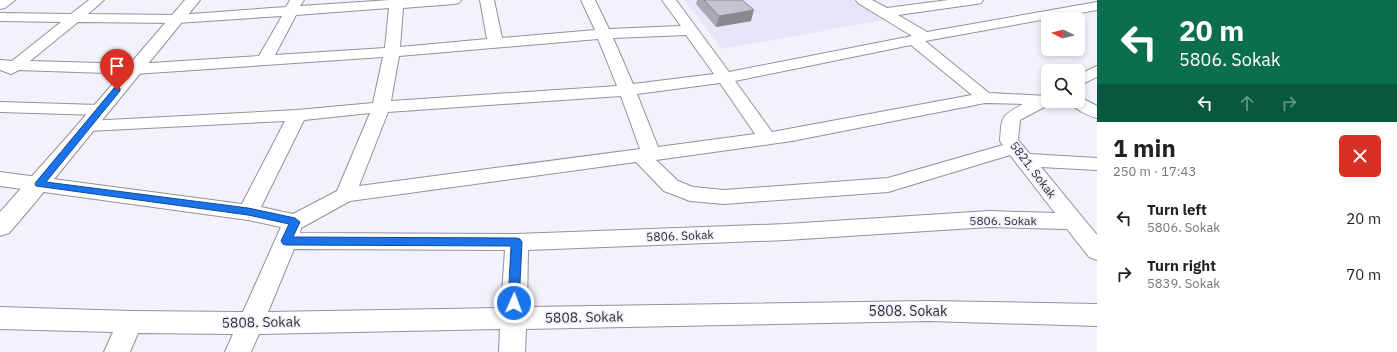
<!DOCTYPE html>
<html lang="en">
<head>
<meta charset="utf-8">
<style>
	body { margin:0; font-family:"IBM Plex Sans",sans-serif; background:#f2f2f2; color:#222; height:100vh; display:flex; flex-direction:column; font-size:15px; white-space:nowrap }
	* { box-sizing:border-box; margin:0 }
	p { font-size:13px; color:#767676 }
	.icon { flex:none; width:22px; height:22px; fill:none; stroke:currentColor; stroke-width:2; stroke-linecap:round; stroke-linejoin:round }
	.map { position:relative; flex:1; overflow:hidden }
	.details { display:flex; flex-direction:column; background:#fff; width:300px }
	.details>* { flex:none }
	.banner { background:#0b6e4f; color:#fff; overflow:hidden }
	.needle { width:26px; rotate:276deg }
	.fabs { position:absolute; left:1041px; top:12px; display:grid; gap:8px }
	.fabs a { display:grid; place-items:center; width:44px; height:44px; border-radius:6px; background:#fff; box-shadow:0 2px 6px #0003; font-size:20px }
	.pin { position:absolute; display:grid; place-items:center; width:34px; height:34px; color:#fff; margin:-41px -17px; border-radius:50% 50% 50% 0; rotate:-45deg; box-shadow:0 0 4px #0007 }
	.pin .icon { rotate:45deg }
	.me { position:absolute; width:44px; margin:-22px; rotate:2deg; stroke-linejoin:round; filter:drop-shadow(0 0 3px #0008) }
	.turn { display:flex; align-items:center; gap:14px; height:84px; padding:0 16px; font-size:18px }
	.turn .icon { width:52px; height:52px; stroke-width:2.5 }
	.turn b { display:block; font-size:28px; line-height:34px }
	.lanes { display:flex; align-items:center; height:38px; padding:0 16px; background:#0003; justify-content:center; gap:20px; direction:ltr }
	.lanes .off { opacity:.35 }
	.round { display:grid; place-items:center; flex:none; width:42px; height:42px; border-radius:6px; background:#f2f2f2 }
	.headline { display:flex; align-items:center; justify-content:space-between; height:68px; padding:0 16px }
	h1 { font-size:24px; font-weight:700; line-height:30px }
	ul { padding:0; list-style:none }
	li { display:flex; align-items:center; gap:12px; height:56px; padding:0 16px }
	li div { flex:1 }
	li b { display:block; font-size:15px }
	li em { font-style:normal }
	main { display:flex; flex:1; min-height:0 }
	.map>svg:first-child { display:block }
	.built { fill:#e6e6f8 }
	.lines { fill:none; stroke-linecap:round; stroke-linejoin:round }
	.street-casing { stroke:#92929b; stroke-width:2 }
	.secondary-casing { stroke:#92929b; stroke-width:2 }
	.street { fill:#fff; fill-rule:evenodd }
	.secondary { fill:#fff; fill-rule:evenodd }
	.wall { fill:#a9a9b1 }
	.shaded-wall { fill:#898990 }
	.building { fill:#c4c4ce; stroke:#898990 }
	.route { fill:#1a73e8; stroke:#114b97 }
	.labels { text-anchor:middle; stroke-width:3.5; stroke-linejoin:round; paint-order:stroke }
	.street-label { font-size:12px; fill:#2d2d31; stroke:#f2f2fc }
	.near-street-label { font-size:14px; fill:#2d2d31; stroke:#f2f2fc }
</style>
</head>
<body>
<main>
<div class="map">
<svg width="1097" height="352" viewBox="0 0 1097 352">
	<rect width="100%" height="100%" fill="#f2f2fc"/>
	<path class="built" d="M684,0H859L890,19L722,49Z"/>
	<g class="lines">
		<g class="street-casing">
			<g id="street">
				<path d="M0,0H15L5,8L0,9Z"/>
				<path d="M89,0H104L88,14L177,15L286,7L290,0H304L300,6L390,0H461L459,3L454,4L403,8L400,47L487,39L480,0H494L502,38L595,30L581,0H595L609,29L681,26L662,0H676L729,72L912,36L858,3L856,0H872L887,8L948,0H983L981,3L976,4L898,15L927,32L1097,2V10L925,41L989,93L1048,96V101H1052L1050,104L1020,120L1018,140L1030,154L1097,158V170L1041,167L1097,235V260L1089,257L1067,229L989,227L786,240L528,250L527,307L929,301L1097,304V326L929,321L526,329L525,352H499L500,329L259,334L251,352H225L233,334L138,333L130,352H104L113,332L0,329V307L130,311L243,312L281,227L248,220L0,186V172L242,204L285,121L88,131L82,130L79,126L82,122L88,121L297,110L373,103L383,57L135,74L19,70L11,74L0,70V60L12,61L61,22L0,21V13L71,14ZM389,8L385,48L275,55L296,15ZM282,16L259,56L135,64L30,61L78,22L177,23ZM686,35L714,74L633,84L613,38ZM598,39L617,86L391,101L399,56ZM911,45L972,95L772,132L735,81ZM720,83L755,134L658,147L637,94ZM621,96L640,149L359,186L388,112ZM985,103L1023,104C1000,117 1002,116 1000,141L1003,145L888,178L724,190L693,187L678,181L656,160L792,141ZM370,113L337,191L293,214L261,207L304,120ZM1010,155L1055,213L989,211L786,224L517,234L300,233L301,228L350,201L636,162L664,191L690,201L724,204L888,192ZM294,249L505,250L501,308L268,312Z"/>
				<path d="M1097,66V77L1078,86V75Z"/>
				<path d="M1078,96L1097,106V118C1088,116 1074,109 1068,101H1078Z"/>
				<path d="M0,102L99,105L105,106L108,110L105,114L99,115L0,112Z"/>
			</g>
		</g>
		<g class="secondary-casing">
			<path id="secondary" d="M185,0H200L33,205L9,233L0,236V212L66,138Z"/>
		</g>
		<use href="#street" class="street"/>
		<use href="#secondary" class="secondary"/>
	</g>
	<path class="wall" d="M697,0H742L751,21L716,27L696,4Z"/>
	<path class="shaded-wall" d="M754,10L751,21L716,27L719,16Z"/>
	<path class="building" d="M704,0H742L754,10L719,16Z"/>
	<path class="route" d="M117,87L120,88V91L46,182L248,208L295,218L300,222L293,237L516,238L520,239L522,242L519,303L518,306L514,307L510,306L508,303L511,246L286,245L283,244L281,241L289,224L248,215L36,186L35,184L36,182L114,88Z"/>
	<g class="labels">
		<g class="street-label">
			<text transform="translate(1033 170) rotate(53)" y="4">5821. Sokak</text>
			<text x="1003" y="225">5806. Sokak</text>
			<text transform="translate(680 236) rotate(-2)" y="4">5806. Sokak</text>
		</g>
		<g class="near-street-label">
			<text x="908" y="316">5808. Sokak</text>
			<text transform="translate(584 317) rotate(-1)" y="5">5808. Sokak</text>
			<text transform="translate(261 322) rotate(-1)" y="5">5808. Sokak</text>
		</g>
	</g>
</svg>
<div class="fabs">
<a><svg class="needle" viewBox="-14 -14 28 28"><path d="M0-13l5 13h-10z" fill="#e53935"/><path d="M0 13l5-13h-10z" fill="#767676"/></svg></a>
<a><svg class="icon" aria-label="search" viewBox="0 0 24 24"><circle cx="10" cy="10" r="6"/><path d="M15 15l6 6"/></svg></a>
</div>
<div class="pin" style="left:117px;top:90px;background:#d93025"><svg class="icon" aria-label="arrive" viewBox="0 0 24 24"><path d="M6 21V4h12l-3 4 3 4H6"/></svg></div>
<svg class="me" style="left:514px;top:303px" viewBox="-20 -20 40 40"><circle r="17" fill="#1a73e8" stroke="#fff" stroke-width="3"/><path d="M0-11L8 9 0 5-8 9z" fill="#fff"/></svg>
</div>
<section class="details">
<div class="banner">
<div class="turn"><svg class="icon" aria-label="left" viewBox="0 0 24 24"><path d="M17 20v-9H6M10 6l-5 5 5 5"/></svg><div><b>20 m</b>5806. Sokak</div></div>
<div class="lanes"><svg class="icon" aria-label="left" viewBox="0 0 24 24"><path d="M17 20v-9H6M10 6l-5 5 5 5"/></svg><svg class="icon off" aria-label="ahead" viewBox="0 0 24 24"><path d="M12 20V5M6 11l6-6 6 6"/></svg><svg class="icon off" aria-label="right" viewBox="0 0 24 24"><path d="M7 20v-9h11M14 6l5 5-5 5"/></svg></div>
</div>
<div class="headline"><div><h1>1 min</h1><p>250 m · 17:43</p></div><a class="round" style="background:#d93025;color:#fff"><svg class="icon" aria-label="close" viewBox="0 0 24 24"><path d="M6 6l12 12M18 6L6 18"/></svg></a></div>
<ul>
<li><svg class="icon" aria-label="left" viewBox="0 0 24 24"><path d="M17 20v-9H6M10 6l-5 5 5 5"/></svg><div><b>Turn left</b><p>5806. Sokak</p></div><em>20 m</em></li>
<li><svg class="icon" aria-label="right" viewBox="0 0 24 24"><path d="M7 20v-9h11M14 6l5 5-5 5"/></svg><div><b>Turn right</b><p>5839. Sokak</p></div><em>70 m</em></li>
</ul>
</section>
</main>
</body>
</html>
